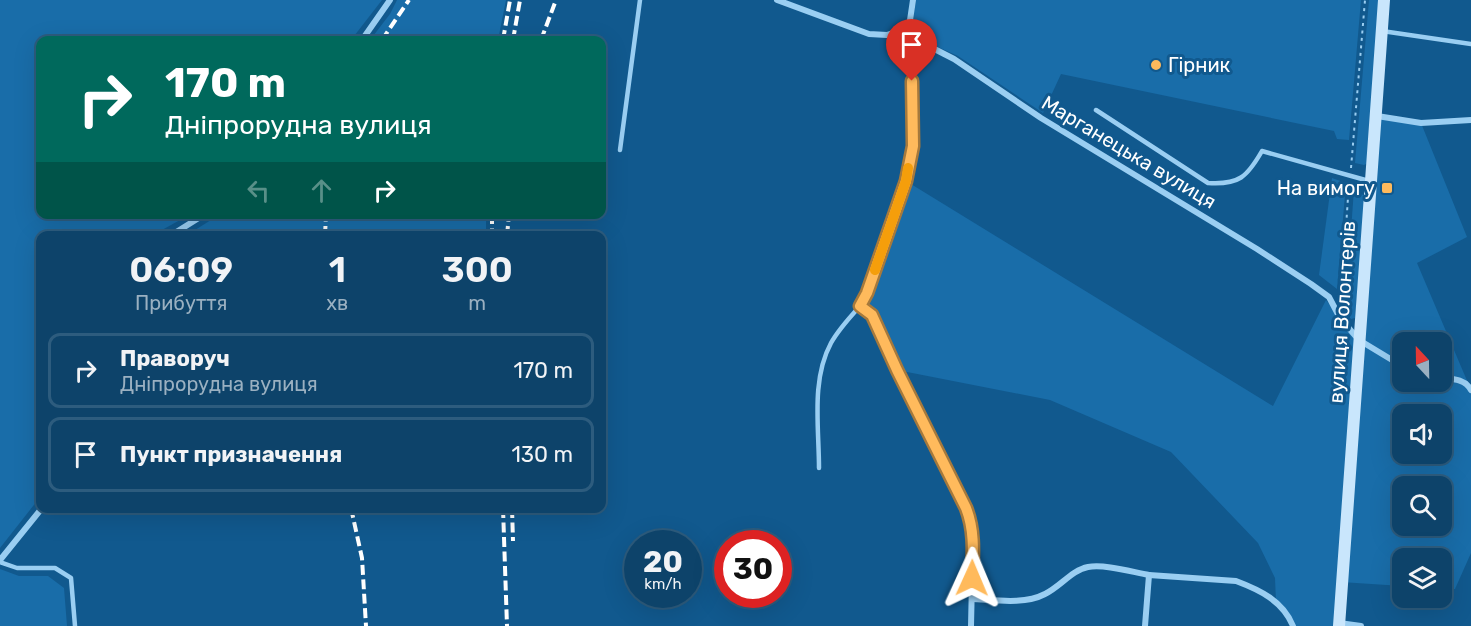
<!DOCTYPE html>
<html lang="uk">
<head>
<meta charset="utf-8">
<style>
	body { margin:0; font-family:Rubik,sans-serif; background:#1b4e72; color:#f1f3f6; height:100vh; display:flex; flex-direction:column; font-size:22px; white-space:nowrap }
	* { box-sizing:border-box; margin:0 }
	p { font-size:20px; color:#9ab0c1 }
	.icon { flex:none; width:33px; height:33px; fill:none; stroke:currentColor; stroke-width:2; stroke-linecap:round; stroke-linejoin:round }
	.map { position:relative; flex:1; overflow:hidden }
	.side { position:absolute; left:36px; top:231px; width:570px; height:282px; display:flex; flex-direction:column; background:#0d436a; border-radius:12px; box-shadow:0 6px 24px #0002,0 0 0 2px #2d5c7e }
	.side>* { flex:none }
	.top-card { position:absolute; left:36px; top:36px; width:570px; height:183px; border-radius:12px; box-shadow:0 6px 24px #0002,0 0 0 2px #2d5c7e; background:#00695c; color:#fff; overflow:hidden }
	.needle { width:39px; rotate:338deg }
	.buttons { position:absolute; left:1392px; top:332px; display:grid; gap:12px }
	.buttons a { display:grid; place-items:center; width:60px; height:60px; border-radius:12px; background:#0d436a; box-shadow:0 6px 24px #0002,0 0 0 2px #2d5c7e; font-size:30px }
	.speed { position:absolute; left:624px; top:530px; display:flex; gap:12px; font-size:30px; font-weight:700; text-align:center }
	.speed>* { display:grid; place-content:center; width:78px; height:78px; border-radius:50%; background:#0d436a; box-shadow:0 6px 24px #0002,0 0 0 2px #2d5c7e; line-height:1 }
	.speed small { font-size:15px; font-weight:400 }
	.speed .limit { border:9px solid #d22; background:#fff; color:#111 }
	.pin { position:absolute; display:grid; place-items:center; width:51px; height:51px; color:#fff; margin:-62px -26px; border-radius:50% 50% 50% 0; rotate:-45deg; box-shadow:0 0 6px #0007 }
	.pin .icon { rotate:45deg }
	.me { position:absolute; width:66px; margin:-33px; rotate:1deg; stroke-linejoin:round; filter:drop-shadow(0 0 4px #0008) }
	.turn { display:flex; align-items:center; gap:21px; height:126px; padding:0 30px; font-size:27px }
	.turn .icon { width:78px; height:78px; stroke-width:2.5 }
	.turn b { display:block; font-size:42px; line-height:51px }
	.lanes { display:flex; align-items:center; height:57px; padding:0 30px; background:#0003; justify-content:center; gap:30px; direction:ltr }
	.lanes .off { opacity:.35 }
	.eta { display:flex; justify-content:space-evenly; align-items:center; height:102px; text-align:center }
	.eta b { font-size:36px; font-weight:600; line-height:42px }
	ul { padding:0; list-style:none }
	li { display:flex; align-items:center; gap:18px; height:75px; margin:0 12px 9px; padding:0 18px; border:3px solid #2d5c7e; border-radius:12px }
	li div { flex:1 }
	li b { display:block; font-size:22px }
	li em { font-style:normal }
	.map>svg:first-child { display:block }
	.green { fill:#196da9; fill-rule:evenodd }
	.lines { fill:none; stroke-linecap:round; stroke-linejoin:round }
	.path { stroke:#9acef2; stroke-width:2; stroke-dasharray:3 4.5; stroke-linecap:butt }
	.lane { stroke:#9acef2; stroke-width:4.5 }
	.street { stroke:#9acef2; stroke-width:6 }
	.secondary { stroke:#c9e6fc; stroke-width:12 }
	.rail { stroke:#fff; stroke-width:4; stroke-dasharray:10 4.5; stroke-linecap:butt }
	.route-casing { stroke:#a6793c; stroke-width:15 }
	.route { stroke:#ffba5c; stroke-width:10 }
	.slow { stroke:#f59e0b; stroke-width:10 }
	.poi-dot { fill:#ffba5c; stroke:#11598e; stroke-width:2 }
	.labels { text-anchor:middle; stroke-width:6; stroke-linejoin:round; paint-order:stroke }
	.poi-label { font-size:20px; fill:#fff; stroke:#11598e; text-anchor:start }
	.street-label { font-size:20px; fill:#fff; stroke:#11598e }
</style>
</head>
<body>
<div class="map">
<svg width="1471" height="626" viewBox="0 0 1471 626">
	<rect width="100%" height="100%" fill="#11598e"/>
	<g class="green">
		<path d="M0,0H382L351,40H40V214L189,215L153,235L40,236V493L37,501L0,548Z"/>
		<path d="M397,0H506L498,40H370L390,14Z"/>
		<path d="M916,0H1361L1349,140L1337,139L1334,131L1061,74L1043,113L958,56L922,40L915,34L913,21Z"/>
		<path d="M1369,0H1382L1368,163L1364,165L1355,163Z"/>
		<path d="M1377,116L1421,123L1467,237L1417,263L1471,390V553L1455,589L1442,588V558H1402V586L1341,582L1339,626H1293L1276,602L1275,578L1258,543L1171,452L1050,400L897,370L872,315L860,306L906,181L1273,406L1326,300L1358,340ZM1402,342H1442V381H1402ZM1402,414H1442V453H1402ZM1402,486H1442V525H1402Z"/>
		<path d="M1332,178L1346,183L1337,289L1319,275Z"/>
		<path d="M1354,189L1366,197L1355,318L1351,319L1345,314Z"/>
		<path d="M219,215H486V235H187Z"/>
		<path d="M0,569L19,576H48L64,588L67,626H0Z"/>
	</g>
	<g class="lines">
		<g class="path">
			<path d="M1351,168L1365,0"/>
			<path d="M1341,300L1349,183"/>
		</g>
		<g class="lane">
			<path d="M1382,31L1471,44"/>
			<path d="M1096,110L1208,183C1239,185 1247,177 1262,151L1369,181"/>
			<path d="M620,150L640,0"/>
			<path d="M819,468C819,427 811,380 831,343C838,330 850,317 860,306"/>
			<path d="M0,562L17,568H55L71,578L75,626"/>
		</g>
		<g class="street">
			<path d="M777,0L869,34L887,35L909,27"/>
			<path d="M913,0L909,27L911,37L913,146L906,181L867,293L860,306L871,315L897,370L966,508L972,523L973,536L971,626"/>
			<path d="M911,37L954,59L1041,118L1257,249L1311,284L1329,297L1340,318L1359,340L1402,366"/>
			<path d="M362,40L390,0"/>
			<path d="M1377,116L1421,123L1471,120"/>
			<path d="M170,236L205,214"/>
			<path d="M1442,378C1453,379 1465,379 1471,390"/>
			<path d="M0,560L42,508"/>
			<path d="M1149,575L1236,581C1260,590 1283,601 1293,626"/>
			<path d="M972,599C995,600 1024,605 1045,594C1060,587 1072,570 1088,567C1105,564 1132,572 1149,575L1145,626"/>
			<path d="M1339,623L1361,626"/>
		</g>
		<path class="secondary" d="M1339,626L1384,0"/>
		<g class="rail">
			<path d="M382,40L409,0"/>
			<path d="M503,40L510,0"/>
			<path d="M513,40L520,0"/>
			<path d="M541,40L556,0"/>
			<path d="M492,214V236"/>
			<path d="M325,236L326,214"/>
			<path d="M507,236L509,214"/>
			<path d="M351,508L362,558L366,626"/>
			<path d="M503,508L507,626"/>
			<path d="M512,508L513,541"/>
		</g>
	</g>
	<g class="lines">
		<g class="route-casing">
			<path id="route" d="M912,81L913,146L906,181L867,293L860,306L872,315L897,370L966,508C975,531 973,554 972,578"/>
		</g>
		<use href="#route" class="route"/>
		<path class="slow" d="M875,270L906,181L908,168"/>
	</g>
	<g class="poi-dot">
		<circle cx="1156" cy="65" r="6"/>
		<rect x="1381" y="182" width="12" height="12" rx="3"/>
	</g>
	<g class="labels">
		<g class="poi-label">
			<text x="1168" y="72">Гірник</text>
			<text x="1375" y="195" text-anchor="end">На вимогу</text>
		</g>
		<g class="street-label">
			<text transform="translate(1129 152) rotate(31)" y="7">Марганецька вулиця</text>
			<text transform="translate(1342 312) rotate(-86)" y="7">вулиця Волонтерів</text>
		</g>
	</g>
</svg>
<div class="buttons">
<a><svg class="needle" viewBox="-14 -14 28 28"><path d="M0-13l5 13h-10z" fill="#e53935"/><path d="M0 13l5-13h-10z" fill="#9ab0c1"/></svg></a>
<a><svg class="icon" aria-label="sound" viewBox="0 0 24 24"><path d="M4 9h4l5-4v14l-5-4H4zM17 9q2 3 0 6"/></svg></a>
<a><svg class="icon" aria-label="search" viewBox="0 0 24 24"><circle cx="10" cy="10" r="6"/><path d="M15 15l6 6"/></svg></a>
<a><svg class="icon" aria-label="layers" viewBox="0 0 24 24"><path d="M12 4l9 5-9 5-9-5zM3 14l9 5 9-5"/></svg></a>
</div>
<div class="speed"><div>20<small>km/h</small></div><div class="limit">30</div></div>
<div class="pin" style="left:912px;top:81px;background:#d93025"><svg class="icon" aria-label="arrive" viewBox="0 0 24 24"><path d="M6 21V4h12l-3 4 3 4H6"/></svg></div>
<svg class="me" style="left:972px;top:578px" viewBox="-20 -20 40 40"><path d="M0-17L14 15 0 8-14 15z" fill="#ffba5c" stroke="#fff" stroke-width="4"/></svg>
<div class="top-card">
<div class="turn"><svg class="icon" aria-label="right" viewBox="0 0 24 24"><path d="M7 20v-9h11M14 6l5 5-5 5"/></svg><div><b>170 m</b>Дніпрорудна вулиця</div></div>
<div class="lanes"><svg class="icon off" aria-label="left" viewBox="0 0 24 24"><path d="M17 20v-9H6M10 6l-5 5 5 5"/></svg><svg class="icon off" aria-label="ahead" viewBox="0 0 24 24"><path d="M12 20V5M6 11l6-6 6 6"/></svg><svg class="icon" aria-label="right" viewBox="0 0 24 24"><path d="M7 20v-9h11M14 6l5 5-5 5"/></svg></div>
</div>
<section class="side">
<div class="eta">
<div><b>06:09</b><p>Прибуття</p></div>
<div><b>1</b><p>хв</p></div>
<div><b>300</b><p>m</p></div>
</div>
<ul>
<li><svg class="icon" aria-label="right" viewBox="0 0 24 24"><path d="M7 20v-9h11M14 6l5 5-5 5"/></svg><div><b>Праворуч</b><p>Дніпрорудна вулиця</p></div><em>170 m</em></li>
<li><svg class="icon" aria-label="arrive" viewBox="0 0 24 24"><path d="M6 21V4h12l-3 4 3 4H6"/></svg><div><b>Пункт призначення</b></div><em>130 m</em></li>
</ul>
</section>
</div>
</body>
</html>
